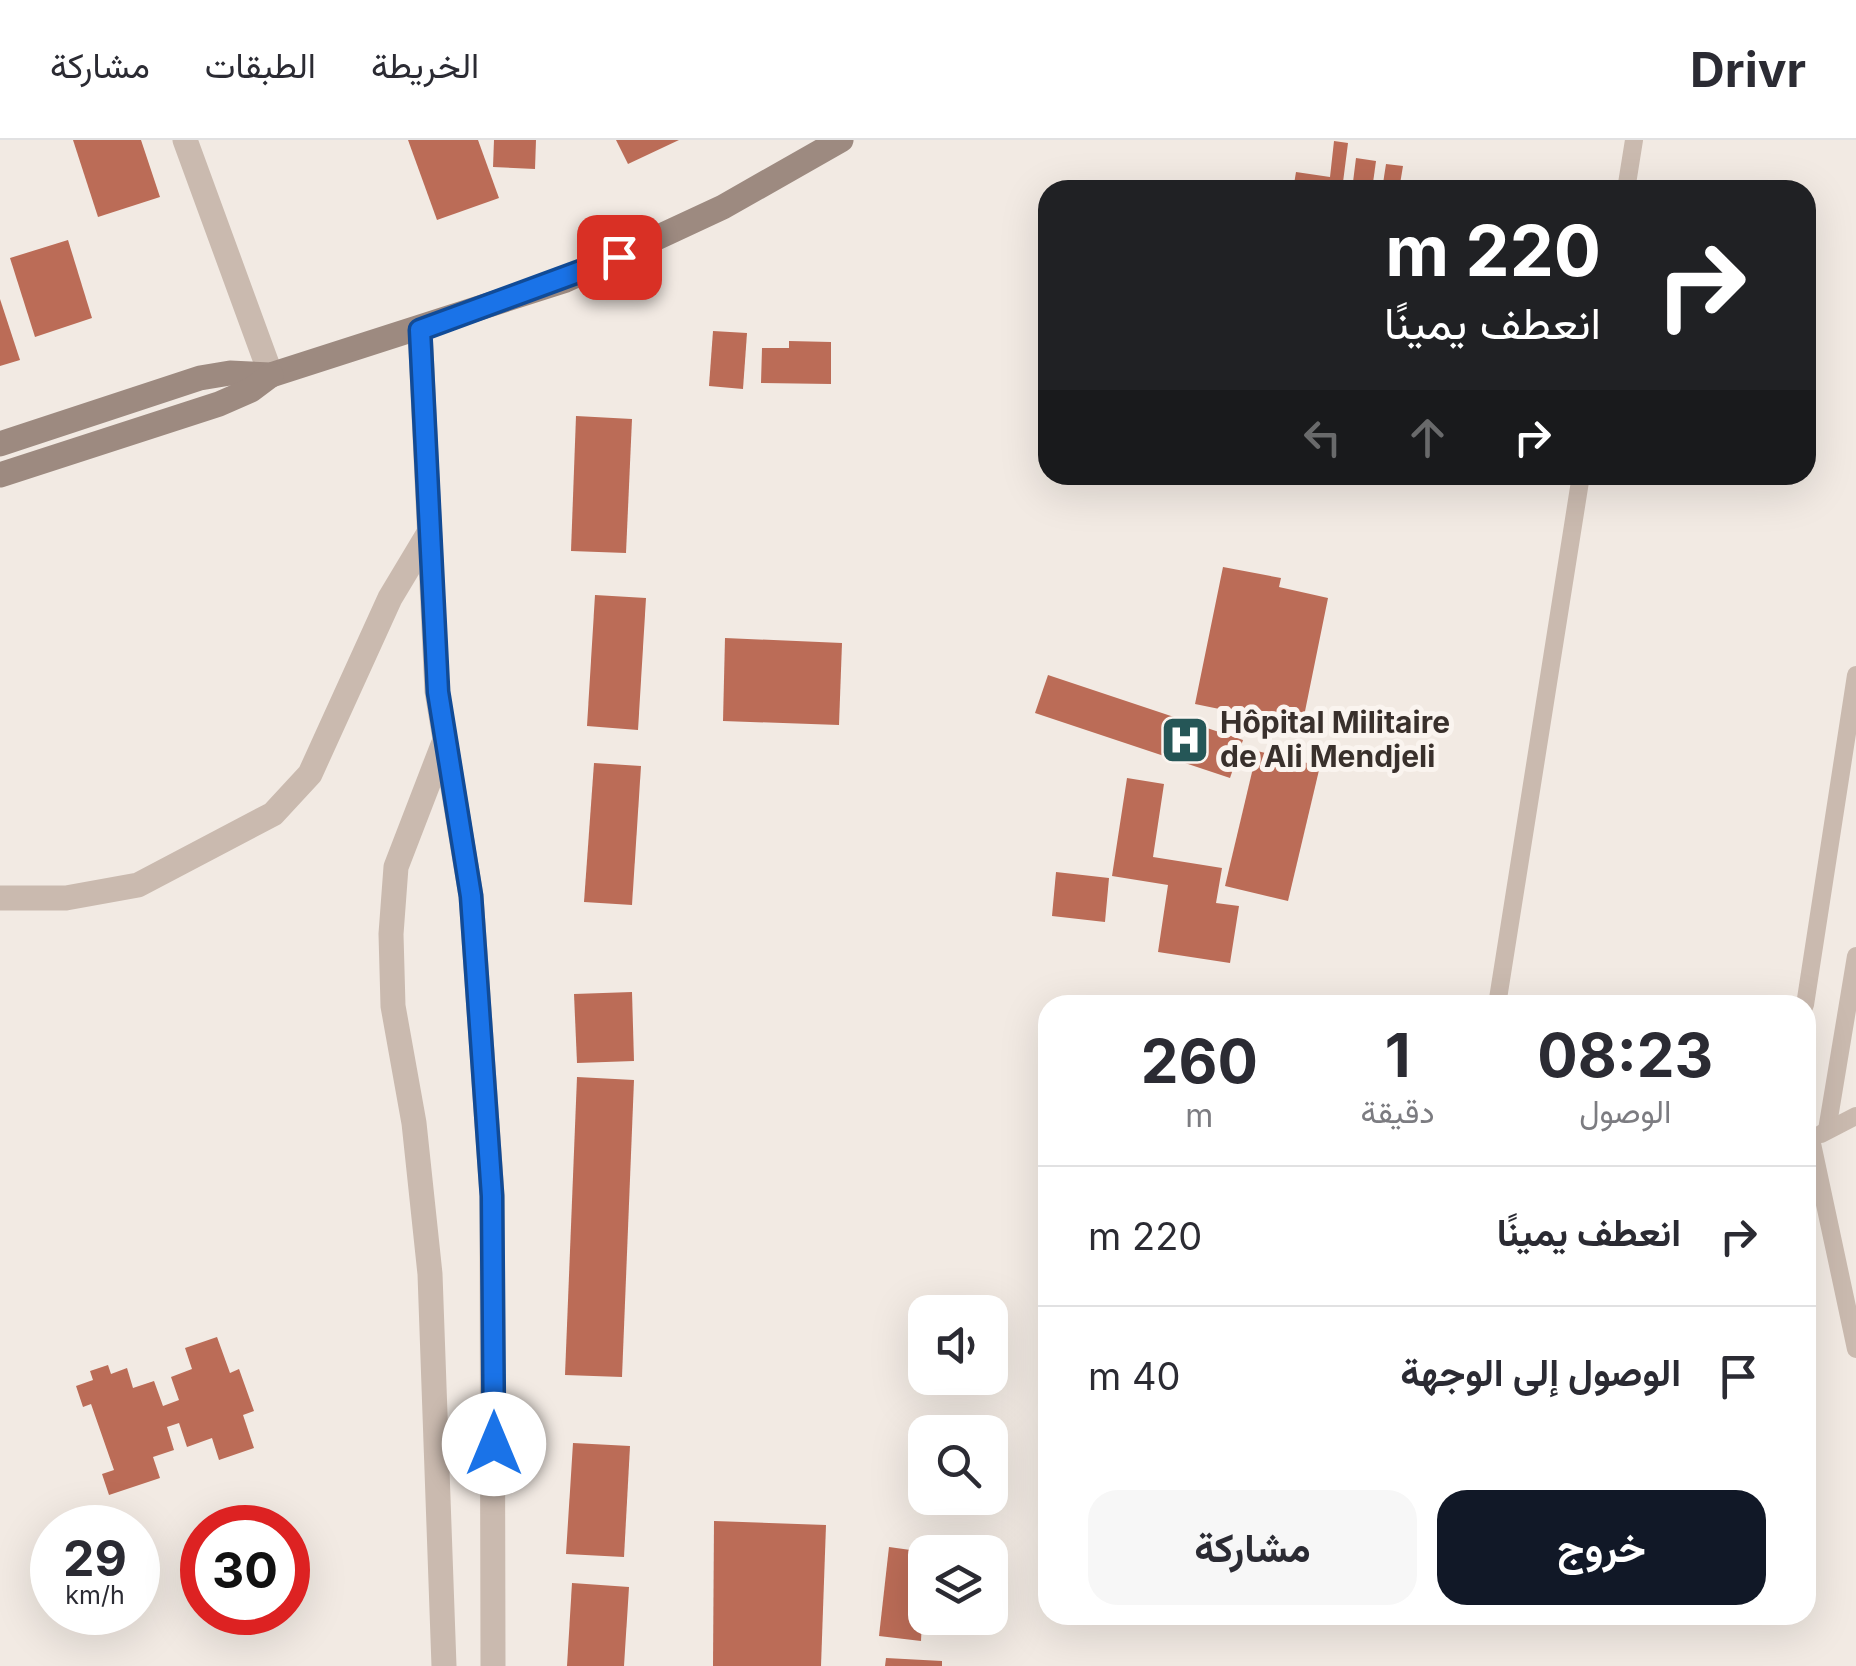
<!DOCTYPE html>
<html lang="ar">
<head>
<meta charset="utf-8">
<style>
	body { margin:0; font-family:Inter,Vazirmatn,sans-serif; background:#f7f7f7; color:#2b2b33; direction:rtl; height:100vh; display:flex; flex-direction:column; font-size:38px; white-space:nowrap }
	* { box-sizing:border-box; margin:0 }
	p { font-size:32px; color:#7c7c81 }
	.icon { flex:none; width:55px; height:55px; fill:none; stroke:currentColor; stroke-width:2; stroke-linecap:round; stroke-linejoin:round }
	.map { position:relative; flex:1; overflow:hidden; direction:ltr }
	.drawer { position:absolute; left:1038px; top:855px; width:778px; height:630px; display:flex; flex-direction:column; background:#fff; border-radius:30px; box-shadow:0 10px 40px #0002; direction:rtl }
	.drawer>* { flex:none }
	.banner { position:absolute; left:1038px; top:40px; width:778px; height:305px; border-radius:30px; box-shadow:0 10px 40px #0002; direction:rtl; background:#202124; color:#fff; overflow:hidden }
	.tools { position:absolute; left:908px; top:1155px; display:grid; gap:20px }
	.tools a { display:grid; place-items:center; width:100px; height:100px; border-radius:20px; background:#fff; box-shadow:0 10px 40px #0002; font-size:50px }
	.speed { position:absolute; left:30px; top:1365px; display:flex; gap:20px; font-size:50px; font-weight:700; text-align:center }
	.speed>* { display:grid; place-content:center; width:130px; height:130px; border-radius:50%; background:#fff; box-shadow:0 10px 40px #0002; line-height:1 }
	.speed small { font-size:25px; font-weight:400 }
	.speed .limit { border:15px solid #d22; background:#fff; color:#111 }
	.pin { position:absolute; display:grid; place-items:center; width:85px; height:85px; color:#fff; margin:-42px; border-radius:20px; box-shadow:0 5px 15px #0006 }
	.me { position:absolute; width:110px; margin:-55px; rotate:0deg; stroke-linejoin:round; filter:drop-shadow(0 0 8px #0008) }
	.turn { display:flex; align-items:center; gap:35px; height:210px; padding:0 50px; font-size:45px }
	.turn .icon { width:130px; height:130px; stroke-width:2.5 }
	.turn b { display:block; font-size:70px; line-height:85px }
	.lanes { display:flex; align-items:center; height:95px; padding:0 50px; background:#0003; justify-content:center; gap:50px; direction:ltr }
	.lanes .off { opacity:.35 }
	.eta { display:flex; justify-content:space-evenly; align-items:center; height:170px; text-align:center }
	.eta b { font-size:60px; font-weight:700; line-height:70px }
	.action { display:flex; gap:20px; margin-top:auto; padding:20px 50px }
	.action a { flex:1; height:115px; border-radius:30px; background:#111827; color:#fff; font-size:40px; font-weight:700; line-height:115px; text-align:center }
	.action a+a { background:#f7f7f7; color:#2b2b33 }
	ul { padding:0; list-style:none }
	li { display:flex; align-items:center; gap:30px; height:140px; padding:0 50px; border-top:2px solid #e1e1e2 }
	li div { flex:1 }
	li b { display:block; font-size:38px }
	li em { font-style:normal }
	header { display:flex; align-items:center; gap:60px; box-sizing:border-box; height:140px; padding:0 50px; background:#fff; border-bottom:2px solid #e1e1e2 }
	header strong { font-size:48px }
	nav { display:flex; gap:55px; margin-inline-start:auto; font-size:35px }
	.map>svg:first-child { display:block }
	.building { fill:#bb6c57 }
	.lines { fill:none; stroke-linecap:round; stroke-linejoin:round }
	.service { stroke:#cabaaf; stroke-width:18 }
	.minor { stroke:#cabaaf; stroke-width:25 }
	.tertiary { stroke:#cabaaf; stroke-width:25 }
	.secondary { stroke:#9d8a80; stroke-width:25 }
	.route-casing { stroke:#114b97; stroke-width:25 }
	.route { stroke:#1a73e8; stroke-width:18 }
	.labels { text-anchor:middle; stroke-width:10; stroke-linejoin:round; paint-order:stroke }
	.poi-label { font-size:30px; font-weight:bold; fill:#39302c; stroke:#faf4ef; text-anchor:start }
</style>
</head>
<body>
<header>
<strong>Drivr</strong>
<nav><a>الخريطة</a><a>الطبقات</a><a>مشاركة</a></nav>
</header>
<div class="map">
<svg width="1856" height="1526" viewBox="0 0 1856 1526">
	<rect width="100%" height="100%" fill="#f2eae3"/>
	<g class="building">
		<path d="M73,0H141L160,57L98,77Z"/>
		<path d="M408,0H478L499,58L437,80Z"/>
		<path d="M494,0H536L535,29L493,27Z"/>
		<path d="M616,0H679L628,24Z"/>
		<path d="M1334,1L1348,3L1342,50H1293L1296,32L1330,37Z"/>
		<path d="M1356,18L1376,21L1372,50H1352Z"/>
		<path d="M1386,24L1403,26L1399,50H1382Z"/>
		<path d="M68,100L92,178L35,197L10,118Z"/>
		<path d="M0,159L20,220L0,226Z"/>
		<path d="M713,191L747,193L743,249L709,246Z"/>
		<path d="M789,201L831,202V244L761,243L762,208H789Z"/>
		<path d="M576,276L632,279L626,413L571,411Z"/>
		<path d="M1223,427L1281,438L1279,447L1328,458L1302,586L1195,564Z"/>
		<path d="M595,455L646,458L638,590L587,586Z"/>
		<path d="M725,498L842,503L839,585L723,581Z"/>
		<path d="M1048,535L1243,600L1230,638L1035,573Z"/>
		<path d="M1257,611L1320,626L1288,761L1225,746Z"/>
		<path d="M594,623L641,626L632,765L584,762Z"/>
		<path d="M1127,638L1164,644L1153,717L1222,728L1216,763L1239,766L1230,823L1158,812L1168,745L1112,736Z"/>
		<path d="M1056,732L1109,738L1105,782L1052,776Z"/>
		<path d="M632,852L634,921L577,923L574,854Z"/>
		<path d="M577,937L634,940L622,1237L565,1235Z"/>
		<path d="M217,1197L230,1233L239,1229L254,1271L243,1275L254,1308L219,1320L212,1298L187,1307L179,1283L167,1287L174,1310L153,1317L160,1338L109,1355L102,1334L114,1330L91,1264L83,1267L76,1246L93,1240L90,1231L108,1225L111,1234L127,1228L133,1248L154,1241L163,1266L179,1260L171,1237L192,1229L185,1208Z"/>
		<path d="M573,1303L630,1306L624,1417L566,1414Z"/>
		<path d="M714,1381L826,1385L821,1526H713Z"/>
		<path d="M889,1407L925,1412L921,1501L879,1496Z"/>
		<path d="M572,1443L629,1447L624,1526H567Z"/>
		<path d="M886,1518L942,1521V1526H885Z"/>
	</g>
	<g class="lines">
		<g class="service">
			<path d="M1626,50L1634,0"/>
			<path d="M1497,865L1581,335"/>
			<path d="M1805,865L1856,535"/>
			<path d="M1827,990L1856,816"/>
			<path d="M1821,994L1856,976"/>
			<path d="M1811,999L1856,1209"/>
		</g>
		<g class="minor">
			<path d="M420,189L437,551L471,756L492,1055L493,1526"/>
			<path d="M443,605L396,727L391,794L393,866L414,983L430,1134L444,1526"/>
			<path d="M0,758H66L138,745L273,674L310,634L390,458L429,393"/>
		</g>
		<path class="tertiary" d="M185,0L271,235"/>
		<g class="secondary">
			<path d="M0,304L200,238L230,233L271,235L566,140L723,67L841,0"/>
			<path d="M0,335L219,264L251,250L271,235"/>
		</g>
	</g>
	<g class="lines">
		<g class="route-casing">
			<path id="route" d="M494,1304L492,1056L471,756L438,552L420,190L619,117"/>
		</g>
		<use href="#route" class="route"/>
	</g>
	<defs>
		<g id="hospital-square" transform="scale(2.5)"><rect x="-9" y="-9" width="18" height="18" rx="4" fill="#255657" stroke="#faf4ef"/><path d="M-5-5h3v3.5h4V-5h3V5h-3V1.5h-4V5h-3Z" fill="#fff"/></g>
	</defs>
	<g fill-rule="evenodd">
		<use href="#hospital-square" x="1185" y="600"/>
	</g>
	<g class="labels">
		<g class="poi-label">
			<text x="1220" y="593">Hôpital Militaire<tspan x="1220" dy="34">de Ali Mendjeli</tspan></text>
		</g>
	</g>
</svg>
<div class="tools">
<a><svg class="icon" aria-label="sound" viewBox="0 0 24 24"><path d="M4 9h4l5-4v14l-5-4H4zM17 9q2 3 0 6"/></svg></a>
<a><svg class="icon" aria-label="search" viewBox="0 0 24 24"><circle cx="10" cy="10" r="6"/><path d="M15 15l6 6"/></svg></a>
<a><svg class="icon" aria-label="layers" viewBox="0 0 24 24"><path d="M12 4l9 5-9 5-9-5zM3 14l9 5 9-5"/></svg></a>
</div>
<div class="speed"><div>29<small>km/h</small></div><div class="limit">30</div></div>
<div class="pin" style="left:619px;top:117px;background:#d93025"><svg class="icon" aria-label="arrive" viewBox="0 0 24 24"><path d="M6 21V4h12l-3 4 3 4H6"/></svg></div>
<svg class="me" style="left:494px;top:1304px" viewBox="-20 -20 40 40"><circle r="19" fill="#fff"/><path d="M0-13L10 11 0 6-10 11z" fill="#1a73e8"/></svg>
<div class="banner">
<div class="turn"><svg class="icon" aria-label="right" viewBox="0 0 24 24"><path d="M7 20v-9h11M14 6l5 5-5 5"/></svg><div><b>220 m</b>انعطف يمينًا</div></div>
<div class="lanes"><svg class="icon off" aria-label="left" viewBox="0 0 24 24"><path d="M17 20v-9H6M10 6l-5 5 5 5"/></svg><svg class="icon off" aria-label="ahead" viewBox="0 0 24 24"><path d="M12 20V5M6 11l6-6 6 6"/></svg><svg class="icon" aria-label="right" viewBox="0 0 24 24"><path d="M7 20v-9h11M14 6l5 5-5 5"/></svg></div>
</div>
<section class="drawer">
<div class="eta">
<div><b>08:23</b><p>الوصول</p></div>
<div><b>1</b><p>دقيقة</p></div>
<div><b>260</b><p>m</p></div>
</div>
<ul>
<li><svg class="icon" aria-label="right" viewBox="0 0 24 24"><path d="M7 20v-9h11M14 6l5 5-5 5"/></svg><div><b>انعطف يمينًا</b></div><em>220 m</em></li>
<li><svg class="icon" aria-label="arrive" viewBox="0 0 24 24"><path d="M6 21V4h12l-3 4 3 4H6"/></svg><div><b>الوصول إلى الوجهة</b></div><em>40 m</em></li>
</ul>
<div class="action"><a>خروج</a><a>مشاركة</a></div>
</section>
</div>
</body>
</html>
